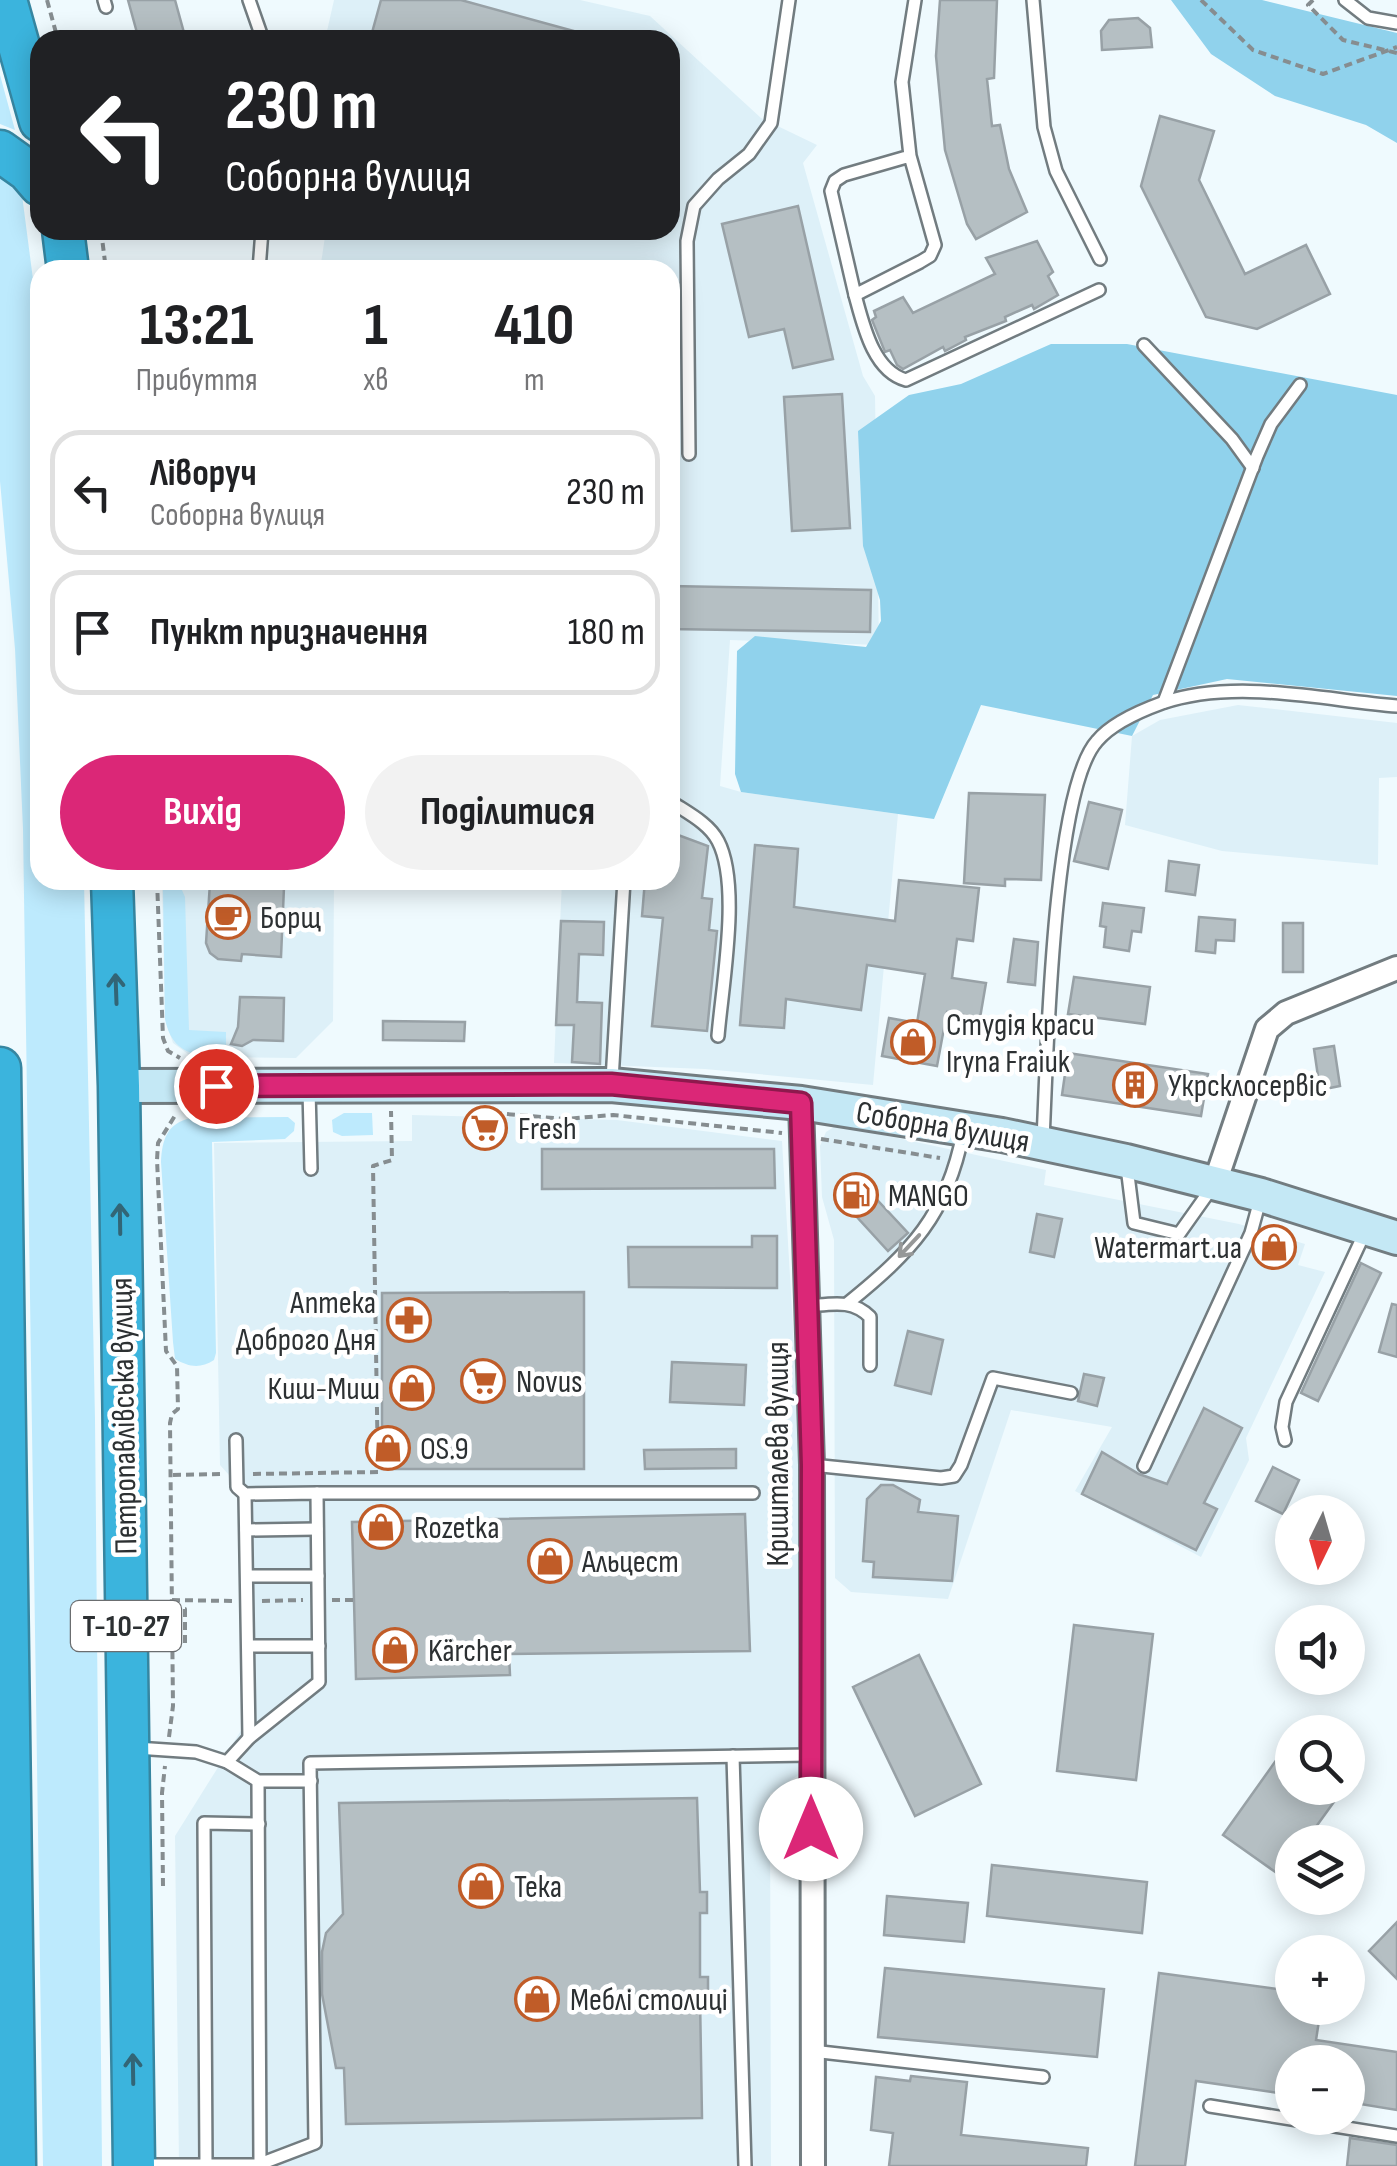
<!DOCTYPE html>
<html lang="uk">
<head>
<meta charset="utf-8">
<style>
	body { margin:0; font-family:"Sofia Sans Condensed",sans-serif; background:#f2f2f2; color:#202124; height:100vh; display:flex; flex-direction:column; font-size:38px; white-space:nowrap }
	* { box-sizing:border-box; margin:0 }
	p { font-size:32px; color:#757577 }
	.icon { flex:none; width:55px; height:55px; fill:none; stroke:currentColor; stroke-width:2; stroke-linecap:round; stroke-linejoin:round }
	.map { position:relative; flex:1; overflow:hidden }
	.drawer { position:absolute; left:30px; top:260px; width:650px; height:630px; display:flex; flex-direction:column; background:#fff; border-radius:30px; box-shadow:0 5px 25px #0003 }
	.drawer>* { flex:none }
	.banner { position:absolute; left:30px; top:30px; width:650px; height:210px; border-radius:30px; box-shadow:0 5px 25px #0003; background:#202124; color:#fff; overflow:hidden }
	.needle { width:65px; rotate:185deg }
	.buttons { position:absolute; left:1275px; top:1495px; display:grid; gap:20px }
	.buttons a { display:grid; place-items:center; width:90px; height:90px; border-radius:50%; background:#fff; box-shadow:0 5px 25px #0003; font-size:50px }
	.pin { position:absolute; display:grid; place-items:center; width:85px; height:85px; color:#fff; margin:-42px; border:5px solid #fff; border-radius:50%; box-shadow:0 2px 10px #0007 }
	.me { position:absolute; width:110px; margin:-55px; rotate:0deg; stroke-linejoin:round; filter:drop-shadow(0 0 8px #0008) }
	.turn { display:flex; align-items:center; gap:35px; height:210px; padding:0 30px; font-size:45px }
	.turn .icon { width:130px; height:130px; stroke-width:2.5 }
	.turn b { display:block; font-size:70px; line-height:85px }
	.eta { display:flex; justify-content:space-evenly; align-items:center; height:170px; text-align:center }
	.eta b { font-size:60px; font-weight:700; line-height:70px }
	.action { display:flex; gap:20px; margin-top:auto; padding:20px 30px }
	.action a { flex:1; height:115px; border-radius:60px; background:#db2777; color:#fff; font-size:40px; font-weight:700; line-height:115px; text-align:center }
	.action a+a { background:#f2f2f2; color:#202124 }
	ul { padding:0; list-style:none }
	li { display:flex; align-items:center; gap:30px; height:125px; margin:0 20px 15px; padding:0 10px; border:5px solid #e0e0e0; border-radius:30px }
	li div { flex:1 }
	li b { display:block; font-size:38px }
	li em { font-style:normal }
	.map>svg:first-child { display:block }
	.built { fill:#ddf0f8 }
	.green { fill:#bdeafd }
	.forest { fill:#90d2ec }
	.building { fill:#b5bfc3; stroke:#98a1a6; stroke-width:2.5 }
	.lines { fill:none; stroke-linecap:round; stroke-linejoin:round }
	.lane-casing { stroke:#727c80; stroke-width:16 }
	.street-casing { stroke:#727c80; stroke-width:28 }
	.secondary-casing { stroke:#727c80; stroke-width:38 }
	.highway-casing { stroke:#3686a1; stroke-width:45 }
	.path { stroke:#868d90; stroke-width:4; stroke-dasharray:8 5; stroke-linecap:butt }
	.lane { stroke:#fff; stroke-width:11 }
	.street { stroke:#fff; stroke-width:22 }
	.secondary { stroke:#c4e8f5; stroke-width:32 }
	.highway { stroke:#3bb4dd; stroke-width:40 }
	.oneway { stroke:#326576 }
	.oneway2 { stroke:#969898 }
	.route-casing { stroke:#8e194d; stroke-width:25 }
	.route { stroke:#db2777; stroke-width:18 }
	.labels { text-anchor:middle; stroke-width:9; stroke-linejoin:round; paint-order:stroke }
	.shield { fill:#fff; stroke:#6b6e70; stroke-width:2.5 }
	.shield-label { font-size:30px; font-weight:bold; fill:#2c3032 }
	.poi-label { font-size:32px; fill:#2c3032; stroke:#fff; text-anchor:start }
	.street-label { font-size:32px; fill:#2c3032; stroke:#fff }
</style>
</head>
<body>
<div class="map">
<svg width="1397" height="2166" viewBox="0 0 1397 2166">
	<rect width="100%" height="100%" fill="#effafe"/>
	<g class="built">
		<path d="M334,0H580L650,16L761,118L817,145L803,163L863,376L875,396L879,645L730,640L720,786L741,792L898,814L873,1085L705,1069L554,1063L562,880H670V270H320L326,230H670V40H325Z"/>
		<path d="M1238,705L1397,723V777L1379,778L1378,865L1222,851L1125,825L1132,736L1160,720Z"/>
		<path d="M162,880H334L333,1021L296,1058L209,1057L188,1054L173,1043L165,1019Z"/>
		<path d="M412,1115L617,1120L782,1141L801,1462L800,1774L770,1794L771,2166H179L175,1836L242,1729L237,1484L220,1465L214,1143L412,1141Z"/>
		<path d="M837,1125L1046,1170L1044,1185L1239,1224L1305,1244L1298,1265L1325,1272L1246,1438L1249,1460L1201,1557L1075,1491L1112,1427L1011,1410L948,1599L851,1592L835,1578L834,1240L822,1197L820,1146L826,1132Z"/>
	</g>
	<g class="green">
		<path d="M0,75L15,130L0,124Z"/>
		<path d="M0,167L22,195L40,333V880H84L95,1419L102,2166H43L23,829L15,649L0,481Z"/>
		<path d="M174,885L181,888L185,897L189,1030L226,1032V1057C194,1057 172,1053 165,1019L163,889Z"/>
		<path d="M344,1113H372L373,1135L342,1136L333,1132L332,1120Z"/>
		<path d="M288,1117L295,1123L294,1131L285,1139L212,1142L216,1353L214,1360C200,1369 189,1367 175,1359L173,1342L161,1162C162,1140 167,1123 191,1118Z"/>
	</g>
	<g class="forest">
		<path d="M1171,0H1262L1397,33V143L1366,125L1275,96L1211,54Z"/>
		<path d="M1051,344H1127L1397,395V696L1227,679L1153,695L1132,736L981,705L934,819L741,792L735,774L737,651L755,636L866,647L881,621L880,600L863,546L858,431L909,395L961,384Z"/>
	</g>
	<g class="building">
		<path d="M128,0H175L186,40H139Z"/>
		<path d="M381,0H461L588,35L587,40H370Z"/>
		<path d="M940,0H997L994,78L987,79L992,126L1000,125L1009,169L1027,212L976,239L967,224L945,150L936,56Z"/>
		<path d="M1138,18L1150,28L1152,47L1102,50L1101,31L1109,20Z"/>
		<path d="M1160,116L1214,131L1199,180L1245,274L1306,245L1330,294L1257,329L1206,317L1141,186Z"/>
		<path d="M798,206L833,359L793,368L784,329L749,337L722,224Z"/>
		<path d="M1037,241L1053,272L1048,276L1058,295L1034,309L1032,305L1005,317L1006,321L965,337L966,340L945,351L943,347L903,369L897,365L890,350L885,352L872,320L876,317L874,311L903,297L913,313L995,274L986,258Z"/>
		<path d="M842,394L850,528L792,531L784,397Z"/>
		<path d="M670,586L871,590L870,632L670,629Z"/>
		<path d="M969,793L1045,795L1041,880L1005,879V886L964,883Z"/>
		<path d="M1089,802L1122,810L1108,869L1074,861Z"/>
		<path d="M670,832L708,846L702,898L712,899L709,930L717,931L707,1031L652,1026L663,918L642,916L645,880H670Z"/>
		<path d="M755,845L798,849L794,907L895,921L899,880L979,888L973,941L957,939L952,978L986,983L980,1018L947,1012L937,1066L882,1056L889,1018L917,1023L925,974L867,965L861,1010L786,999L784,1028L740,1025Z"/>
		<path d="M1169,861L1199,865L1195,895L1166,891Z"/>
		<path d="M249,880H265V886L284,887L281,957L242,954L241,961L218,959L210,953L206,943L210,883L249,885Z"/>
		<path d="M1103,903L1144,908L1141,932L1132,931L1129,951L1104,947L1106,927L1100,926Z"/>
		<path d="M1199,917L1235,920L1234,941L1216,940L1215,953L1196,951Z"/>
		<path d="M561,921L604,922L603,955L579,954L577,1002L602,1003L600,1064L572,1062L574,1025H556Z"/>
		<rect x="1283" y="923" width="20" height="49"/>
		<path d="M1014,939L1038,942L1035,985L1008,982Z"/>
		<path d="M1074,977L1150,987L1145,1024L1068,1014Z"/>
		<path d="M240,997L284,998L283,1041L253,1040L242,1046L231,1044L238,1027Z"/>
		<path d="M383,1021L465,1022L464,1041L383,1040Z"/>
		<path d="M1334,1046L1340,1086L1320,1090L1314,1049Z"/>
		<path d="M1068,1053L1208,1074L1201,1116L1062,1095Z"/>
		<path d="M542,1149H774L775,1188L542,1189Z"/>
		<path d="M854,1175L908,1233L888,1251L835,1193Z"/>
		<path d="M1037,1214L1062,1219L1054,1257L1030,1252Z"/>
		<path d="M752,1236H777V1288L629,1287L628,1247H752Z"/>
		<circle cx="1274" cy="1248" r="9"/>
		<path d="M1361,1263L1381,1273L1318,1401L1301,1393Z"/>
		<path d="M584,1292V1469H382V1293Z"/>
		<path d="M1392,1304L1397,1305V1357L1379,1352Z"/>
		<path d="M908,1331L943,1340L931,1394L895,1385Z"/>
		<path d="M672,1362L746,1365L744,1405L670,1402Z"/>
		<path d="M1084,1374L1104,1378L1097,1406L1078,1401Z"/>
		<path d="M1204,1408L1242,1428L1204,1503L1217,1509L1196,1550L1082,1494L1102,1452L1139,1474L1167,1484Z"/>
		<path d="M736,1449V1468L645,1469L644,1450Z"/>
		<path d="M1273,1467L1299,1480L1283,1514L1256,1501Z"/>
		<path d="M881,1485H893L920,1500L918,1512L958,1516L952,1581L873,1577L874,1562L863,1561L867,1499Z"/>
		<path d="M745,1514L750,1651L509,1654L510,1675L356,1679L352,1522Z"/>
		<path d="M1074,1625L1153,1634L1136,1780L1057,1771Z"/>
		<path d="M919,1655L981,1784L915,1816L853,1687Z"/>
		<path d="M1292,1738V1788H1344L1305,1842H1292V1860L1281,1876L1223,1835Z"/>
		<path d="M697,1798L700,1892H707V1913H700V1977H708V1998L700,1997L702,2118L346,2124L344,2068H336L322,1994V1952L326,1933L343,1914L339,1803Z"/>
		<path d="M992,1865L1147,1882L1142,1933L987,1916Z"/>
		<path d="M887,1896L968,1903L964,1942L884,1935Z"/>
		<path d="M1397,1922V1979L1369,1951Z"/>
		<path d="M885,1968L1104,1989L1097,2057L878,2037Z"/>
		<path d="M1159,1973L1292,1991V2008H1321L1316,2040L1397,2052V2110L1348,2102V2062H1292V2095L1196,2081L1185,2166H1135Z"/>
		<path d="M911,2076L967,2082L961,2135L1088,2148L1086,2166H889L893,2133L871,2130L876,2077L910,2081Z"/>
		<path d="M1350,2138L1397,2145V2166H1347Z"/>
	</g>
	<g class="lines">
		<g class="lane-casing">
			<g id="lane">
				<path d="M104,0L106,7"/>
				<path d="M249,0L263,40"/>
				<path d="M1033,0L1044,127L1056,171L1100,259"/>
				<path d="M1345,0L1368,18L1397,23"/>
				<path d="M910,156L844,175L835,181L831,191L855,295L920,262L930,256L935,245L910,156L902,82L915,0"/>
				<path d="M259,270L262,230"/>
				<path d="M855,295C863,324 873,371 906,380L1099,290"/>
				<path d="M1144,345L1232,439L1253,468"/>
				<path d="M689,454L687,241L694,206L718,179L749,154L771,123L789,0"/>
				<path d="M1164,702L1257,456L1271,424L1300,385"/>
				<path d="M670,801C686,812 709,823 718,841C741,885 722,986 718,1036"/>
				<path d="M612,1080L624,880"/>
				<path d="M309,1090L311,1169"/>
				<path d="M1043,1139C1047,1062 1052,791 1097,741C1112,723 1140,711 1162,703C1236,678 1322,700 1397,706"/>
				<path d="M1127,1167L1134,1223L1179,1234L1213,1186"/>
				<path d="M848,1303C911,1252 947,1215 963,1133"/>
				<path d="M808,1306C833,1304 852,1299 870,1317V1365"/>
				<path d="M1285,1440L1282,1427L1286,1402L1365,1232"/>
				<path d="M812,1465L941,1478L954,1476L961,1465L993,1378L1071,1393"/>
				<path d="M1144,1466L1251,1233L1260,1200"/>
				<path d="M317,1493H753"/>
				<path d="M245,1494L249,1738"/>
				<path d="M246,1530L317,1529"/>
				<path d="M247,1576H318"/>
				<path d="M248,1646H319"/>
				<path d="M136,1748L196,1752L227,1762L258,1781H311"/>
				<path d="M733,1756L745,2166"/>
				<path d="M227,1762L249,1738L319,1682L317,1493L245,1494L237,1487L236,1440"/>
				<path d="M258,1781L260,2164"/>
				<path d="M812,2051L1043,2077"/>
				<path d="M1210,2106L1397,2136"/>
				<path d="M206,2164L204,1823L259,1824"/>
				<path d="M260,2164L315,2143L310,1763L810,1755"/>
				<path d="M143,2165H264"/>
			</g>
		</g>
		<g class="street-casing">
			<g id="street">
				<path d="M801,1103L812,1465L813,2166"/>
				<path d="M1215,1183L1267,1029L1286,1013L1397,968"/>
			</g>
		</g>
		<g class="secondary-casing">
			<path id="secondary" d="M119,1086L611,1085L801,1103L1002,1135L1126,1161L1261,1195L1397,1238"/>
		</g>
		<g class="highway-casing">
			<g id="highway">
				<path d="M6,0L40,121"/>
				<path d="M0,151L28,171L40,185"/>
				<path d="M63,230L68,270"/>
				<path d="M112,880L119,1086L134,2166"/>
				<path d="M0,1068L15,2166"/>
			</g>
		</g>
		<g class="path">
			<path d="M47,0L58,40"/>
			<path d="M1201,0L1253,50L1323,74L1397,47"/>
			<path d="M1313,0L1308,5L1343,40L1397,53"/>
			<path d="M101,230L106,270"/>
			<path d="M157,880L163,1038L168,1051L180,1058"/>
			<path d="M494,1113L565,1119L613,1115L782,1133"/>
			<path d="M821,1139L940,1158"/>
			<path d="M253,1474L378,1472L373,1166L392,1160L391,1111"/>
			<path d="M173,1475L223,1474"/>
			<path d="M172,1600L233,1601"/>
			<path d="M332,1600H354"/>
			<path d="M262,1601L303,1600"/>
			<path d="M172,1608L185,1609V1643"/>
			<path d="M169,1737L173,1706L170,1423L172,1414L178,1409L177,1366L166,1351L157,1160L158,1143L176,1114"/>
			<path d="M163,1886L162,1793L165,1766"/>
		</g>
		<use href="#lane" class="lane"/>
		<use href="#street" class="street"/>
		<use href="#secondary" class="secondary"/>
		<use href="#highway" class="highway"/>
	</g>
	<defs><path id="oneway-shaft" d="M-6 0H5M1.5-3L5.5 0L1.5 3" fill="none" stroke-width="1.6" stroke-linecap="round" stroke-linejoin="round" transform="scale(2.5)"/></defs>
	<g class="oneway">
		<use href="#oneway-shaft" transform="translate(116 989) rotate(-92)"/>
		<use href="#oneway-shaft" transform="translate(120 1219) rotate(-91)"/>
		<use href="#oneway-shaft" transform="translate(133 2069) rotate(-91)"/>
	</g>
	<use class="oneway2" href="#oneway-shaft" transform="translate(909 1246) rotate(133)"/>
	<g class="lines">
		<g class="route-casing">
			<path id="route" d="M216,1086L611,1084L801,1103L812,1465L811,1829"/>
		</g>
		<use href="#route" class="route"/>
	</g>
	<defs>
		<g id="cafe-ring" transform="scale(2.25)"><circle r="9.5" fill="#fff" stroke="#c05c28" stroke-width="1.5"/><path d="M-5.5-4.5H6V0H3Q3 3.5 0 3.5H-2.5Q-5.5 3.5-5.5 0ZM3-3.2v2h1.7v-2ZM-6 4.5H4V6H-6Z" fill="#c05c28"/></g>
		<g id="shop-ring" transform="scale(2.25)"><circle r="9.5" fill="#fff" stroke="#c05c28" stroke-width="1.5"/><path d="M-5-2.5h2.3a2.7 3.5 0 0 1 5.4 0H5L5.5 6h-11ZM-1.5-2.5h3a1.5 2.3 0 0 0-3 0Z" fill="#c05c28"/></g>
		<g id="building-ring" transform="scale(2.25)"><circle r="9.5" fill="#fff" stroke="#c05c28" stroke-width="1.5"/><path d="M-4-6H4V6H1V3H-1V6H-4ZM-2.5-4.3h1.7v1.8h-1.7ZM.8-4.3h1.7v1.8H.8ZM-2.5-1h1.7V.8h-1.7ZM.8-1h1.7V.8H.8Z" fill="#c05c28"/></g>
		<g id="supermarket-ring" transform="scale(2.25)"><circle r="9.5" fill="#fff" stroke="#c05c28" stroke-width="1.5"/><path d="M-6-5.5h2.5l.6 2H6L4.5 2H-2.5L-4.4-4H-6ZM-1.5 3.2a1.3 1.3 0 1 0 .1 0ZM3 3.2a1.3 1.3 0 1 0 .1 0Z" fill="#c05c28"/></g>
		<g id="fuel-ring" transform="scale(2.25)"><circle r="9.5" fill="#fff" stroke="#c05c28" stroke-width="1.5"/><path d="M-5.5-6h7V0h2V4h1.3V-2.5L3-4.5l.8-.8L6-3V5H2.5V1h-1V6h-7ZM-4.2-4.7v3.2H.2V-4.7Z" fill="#c05c28"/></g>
		<g id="pharmacy-ring" transform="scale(2.25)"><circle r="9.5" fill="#fff" stroke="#c05c28" stroke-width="1.5"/><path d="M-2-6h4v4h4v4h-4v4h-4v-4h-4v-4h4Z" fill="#c05c28"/></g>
	</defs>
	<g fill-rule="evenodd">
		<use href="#cafe-ring" x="228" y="917"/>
		<use href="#shop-ring" x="913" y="1042"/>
		<use href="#building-ring" x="1135" y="1085"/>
		<use href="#supermarket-ring" x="485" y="1128"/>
		<use href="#fuel-ring" x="856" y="1195"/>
		<use href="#shop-ring" x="1274" y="1247"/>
		<use href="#pharmacy-ring" x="409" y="1320"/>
		<use href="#supermarket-ring" x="483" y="1381"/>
		<use href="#shop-ring" x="412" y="1388"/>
		<use href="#shop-ring" x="388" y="1448"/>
		<use href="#shop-ring" x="381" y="1527"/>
		<use href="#shop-ring" x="550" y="1561"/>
		<use href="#shop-ring" x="395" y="1650"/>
		<use href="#shop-ring" x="481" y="1886"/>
		<use href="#shop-ring" x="537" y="1999"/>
	</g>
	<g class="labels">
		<rect class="shield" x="71" y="1601" width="110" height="50" rx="8"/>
		<g class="shield-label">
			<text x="126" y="1636">Т-10-27</text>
		</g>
		<g class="poi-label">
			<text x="260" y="928">Борщ</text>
			<text x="946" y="1035">Студія краси<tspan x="946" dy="37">Iryna Fraiuk</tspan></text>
			<text x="1168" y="1096">Укрсклосервіс</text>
			<text x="518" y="1139">Fresh</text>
			<text x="888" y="1206">MANGO</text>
			<text x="1242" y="1258" text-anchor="end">Watermart.ua</text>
			<text x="376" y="1313" text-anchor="end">Аптека<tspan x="376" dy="37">Доброго Дня</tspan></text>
			<text x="516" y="1392">Novus</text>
			<text x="380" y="1399" text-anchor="end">Киш-Миш</text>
			<text x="420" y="1459">OS.9</text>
			<text x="414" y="1538">Rozetka</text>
			<text x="582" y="1572">Альцест</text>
			<text x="428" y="1661">Kärcher</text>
			<text x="514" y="1897">Тека</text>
			<text x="570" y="2010">Меблі столиці</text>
		</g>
		<g class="street-label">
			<text transform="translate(943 1126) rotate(10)" y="11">Соборна вулиця</text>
			<text transform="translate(123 1416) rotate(-91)" y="11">Петропавлівська вулиця</text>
			<text transform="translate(777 1454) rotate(-90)" y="11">Кришталева вулиця</text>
		</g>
	</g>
</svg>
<div class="buttons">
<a><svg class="needle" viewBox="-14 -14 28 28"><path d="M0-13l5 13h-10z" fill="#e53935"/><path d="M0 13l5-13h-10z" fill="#757577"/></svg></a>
<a><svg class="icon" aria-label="sound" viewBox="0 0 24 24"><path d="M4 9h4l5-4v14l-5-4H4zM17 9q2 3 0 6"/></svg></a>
<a><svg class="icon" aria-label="search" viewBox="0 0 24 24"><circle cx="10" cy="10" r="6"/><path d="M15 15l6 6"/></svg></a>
<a><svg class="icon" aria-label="layers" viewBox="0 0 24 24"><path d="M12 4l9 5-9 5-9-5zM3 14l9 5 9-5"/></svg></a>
<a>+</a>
<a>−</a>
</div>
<div class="pin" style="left:216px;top:1086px;background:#d93025"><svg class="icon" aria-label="arrive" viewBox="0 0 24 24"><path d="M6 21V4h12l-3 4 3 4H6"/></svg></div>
<svg class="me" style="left:811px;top:1829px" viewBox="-20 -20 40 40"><circle r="19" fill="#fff"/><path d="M0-13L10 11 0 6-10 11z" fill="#db2777"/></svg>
<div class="banner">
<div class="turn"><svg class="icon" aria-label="left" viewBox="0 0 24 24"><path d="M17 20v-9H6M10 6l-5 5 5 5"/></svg><div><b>230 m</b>Соборна вулиця</div></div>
</div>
<section class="drawer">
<div class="eta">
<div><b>13:21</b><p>Прибуття</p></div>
<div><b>1</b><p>хв</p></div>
<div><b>410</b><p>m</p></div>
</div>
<ul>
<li><svg class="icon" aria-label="left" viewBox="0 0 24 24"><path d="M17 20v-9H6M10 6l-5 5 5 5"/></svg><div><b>Ліворуч</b><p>Соборна вулиця</p></div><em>230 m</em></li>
<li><svg class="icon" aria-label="arrive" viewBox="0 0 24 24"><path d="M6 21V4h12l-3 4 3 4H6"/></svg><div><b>Пункт призначення</b></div><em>180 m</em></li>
</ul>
<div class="action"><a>Вихід</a><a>Поділитися</a></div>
</section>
</div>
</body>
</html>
